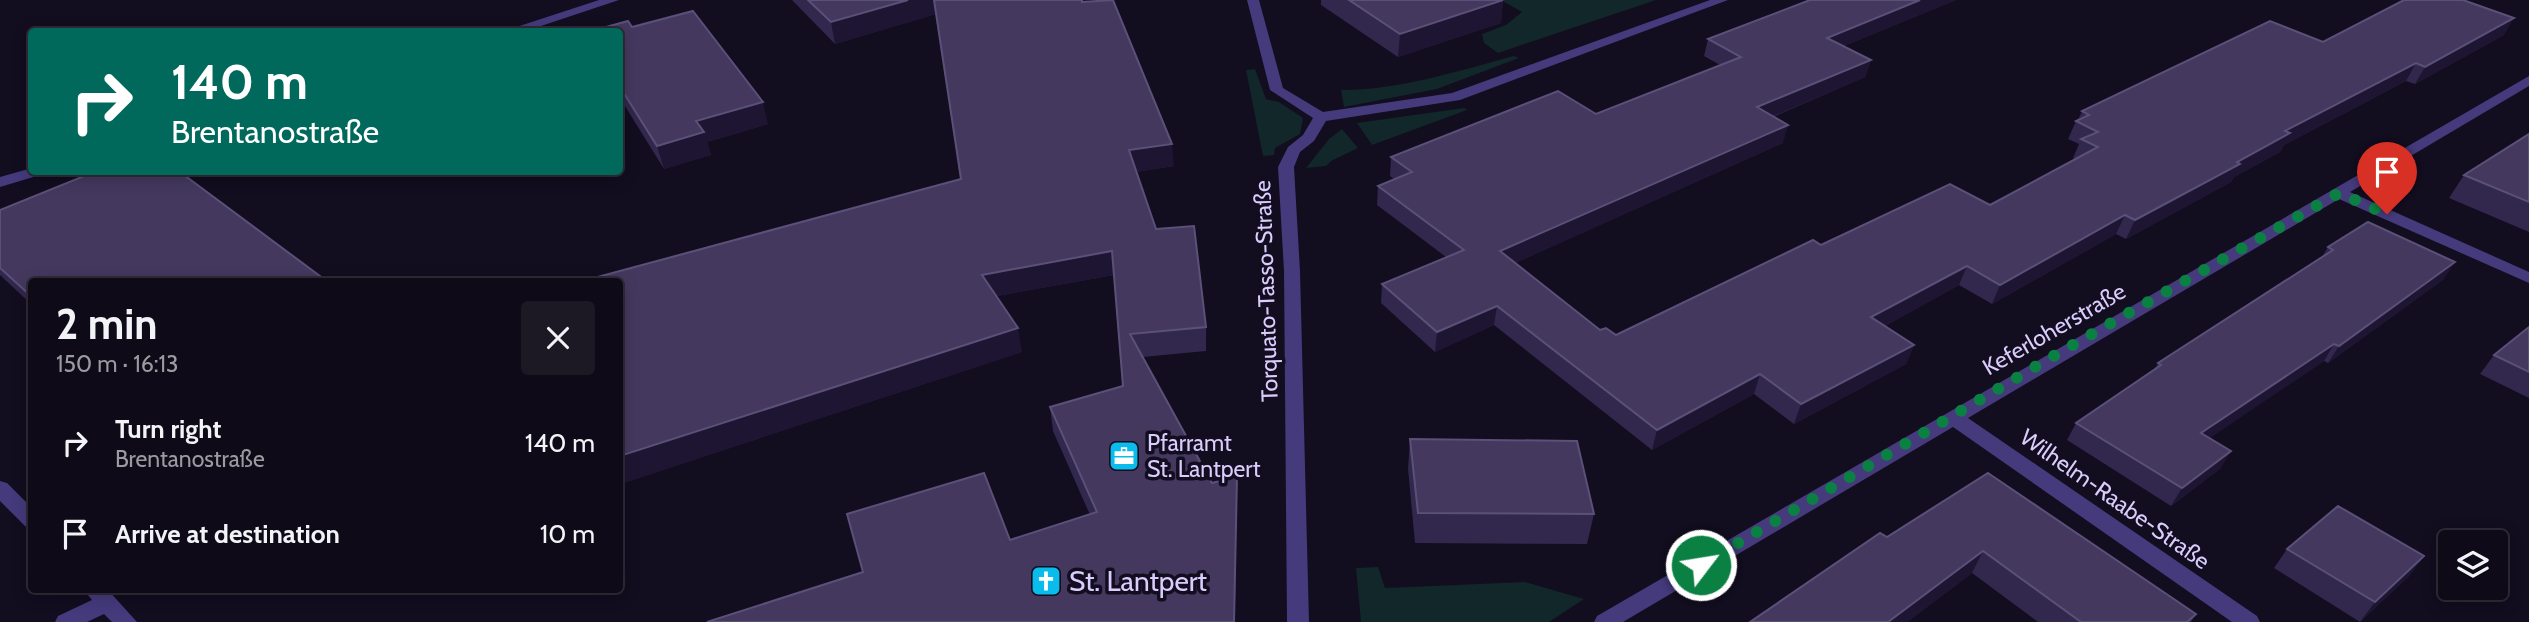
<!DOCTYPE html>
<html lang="en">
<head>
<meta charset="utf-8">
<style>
	body { margin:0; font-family:Cabin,sans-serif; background:#1c1824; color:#f1f3f6; height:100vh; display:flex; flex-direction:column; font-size:26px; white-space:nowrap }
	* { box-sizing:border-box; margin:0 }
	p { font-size:23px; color:#9b9aa1 }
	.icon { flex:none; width:38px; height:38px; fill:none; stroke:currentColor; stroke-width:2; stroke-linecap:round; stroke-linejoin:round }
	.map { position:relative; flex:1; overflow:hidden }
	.sheet { position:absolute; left:28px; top:278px; width:595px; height:315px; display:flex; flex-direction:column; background:#0e0a17; border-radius:7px; box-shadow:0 4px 18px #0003,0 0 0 2px #2e2b36 }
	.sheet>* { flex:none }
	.top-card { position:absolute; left:28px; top:28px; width:595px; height:147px; border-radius:7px; box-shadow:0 4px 18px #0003,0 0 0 2px #2e2b36; background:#00695c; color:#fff; overflow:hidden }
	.fabs { position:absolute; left:2438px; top:530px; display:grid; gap:14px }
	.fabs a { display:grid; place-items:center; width:70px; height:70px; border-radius:7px; background:#0e0a17; box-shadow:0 4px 18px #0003,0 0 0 2px #2e2b36; font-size:35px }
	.pin { position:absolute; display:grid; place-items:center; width:60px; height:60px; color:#fff; margin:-72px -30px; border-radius:50% 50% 50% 0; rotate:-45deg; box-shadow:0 0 7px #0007 }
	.pin .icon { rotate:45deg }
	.me { position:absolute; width:77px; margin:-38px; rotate:59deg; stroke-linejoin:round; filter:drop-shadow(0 0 5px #0008) }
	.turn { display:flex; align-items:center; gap:24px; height:147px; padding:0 28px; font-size:32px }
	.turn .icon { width:91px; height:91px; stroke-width:2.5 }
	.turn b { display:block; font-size:49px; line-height:60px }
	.round { display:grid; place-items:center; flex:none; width:74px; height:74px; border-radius:7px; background:#1c1824 }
	.summary { display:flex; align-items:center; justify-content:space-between; height:119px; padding:0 28px }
	h1 { font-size:42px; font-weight:800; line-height:52px }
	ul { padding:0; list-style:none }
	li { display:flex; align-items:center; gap:21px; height:91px; padding:0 28px }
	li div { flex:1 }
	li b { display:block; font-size:26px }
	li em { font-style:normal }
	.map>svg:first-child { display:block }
	.green { fill:#112729 }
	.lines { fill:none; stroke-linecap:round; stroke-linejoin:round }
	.minor { fill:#443a7c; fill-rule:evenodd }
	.wall { fill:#32274c }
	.shaded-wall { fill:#1e1532 }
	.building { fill:#44385f; stroke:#5b5078; stroke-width:2 }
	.route { stroke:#0b8043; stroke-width:12; stroke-dasharray:0 21.6 }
	.labels { text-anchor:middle; stroke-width:7; stroke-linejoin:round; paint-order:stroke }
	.street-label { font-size:23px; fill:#d8cdfd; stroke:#120d1f }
	.poi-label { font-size:23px; fill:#d8cdfd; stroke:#120d1f; text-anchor:start }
	.near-poi-label { font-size:28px; fill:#d8cdfd; stroke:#120d1f; text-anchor:start }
</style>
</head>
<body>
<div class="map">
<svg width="2529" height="622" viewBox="0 0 2529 622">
	<rect width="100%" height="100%" fill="#120d1f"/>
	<g class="green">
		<path d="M1501,0H1656L1498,53L1484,43L1482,34L1506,25L1522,12Z"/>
		<path d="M1514,56L1519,58L1437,89L1344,107L1341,90C1399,90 1458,71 1514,56Z"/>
		<path d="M1255,69L1266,99L1279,102L1303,118L1300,134L1275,148L1274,155L1263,156L1246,70Z"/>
		<path d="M1464,108L1467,110L1372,145L1357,123Z"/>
		<path d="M1342,129L1358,148L1331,161L1326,166L1306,168L1329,139Z"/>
		<path d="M1378,567L1385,588L1525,582L1584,599L1549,622H1361L1356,568Z"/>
	</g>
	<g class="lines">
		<g class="minor">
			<path d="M599,0H619L523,32H501Z"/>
			<path d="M1247,0H1259L1283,88L1323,112L1452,93L1710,0H1728L1460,100L1326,121L1314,141L1300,152L1294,167L1300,271L1309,622H1287L1284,271L1278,167L1288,147L1303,135L1313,118L1270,90Z"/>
			<path d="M2529,76V86L2350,192L2529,272V283L2339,199L1968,418L2257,616L2260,622H2232L1953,427L1623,622H1594L1597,616Z"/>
			<path d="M32,168V172H43L40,175L0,187V177Z"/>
			<path d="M0,481L7,483L32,508V529L25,526L0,501Z"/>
			<path d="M84,590H108L137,622H112L104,614L87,622H55L58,616L92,600Z"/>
		</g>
	</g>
	<g class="wall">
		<path d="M792,0H1082L1174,166L1136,172L1156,229L1206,327V351L1143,357L1212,483L1237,476V501L1010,540L1090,515L1053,431L1050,407L1123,386L1114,275L997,296L1022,352L620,484L961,179L936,14L835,44Z"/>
		<path d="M1321,0H1503L1501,23L1398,57L1321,5Z"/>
		<path d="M1810,0H1956L1844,46L1871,60L1865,77L1773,117L1783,143L1515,263L1600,330L1616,335L1821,245L1990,205L2076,159L2073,158L2079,144L2068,139L2076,121L2078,120L2082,111L2323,42L2504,35L2415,84L2406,81L2284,145L2280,152L2234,177L2231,182L2126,239L2116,234L1992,304L1959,285L1885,326L1914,345L1906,364L1794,424L1754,394L1652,450L1494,325L1435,352L1381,303L1382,284L1446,257L1377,205L1378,186L1394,179L1390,176L1391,157L1596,114L1720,65L1704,56L1708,39Z"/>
		<path d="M632,27L768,124L707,142L711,155L664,169L620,98V32Z"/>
		<path d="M2529,134V232L2449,198L2464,175Z"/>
		<path d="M0,210L32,282V305L0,275Z"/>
		<path d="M2328,247L2444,279L2328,363L2324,361L2209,438L2221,468L2171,506L2067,440L2076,423L2154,370L2158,363L2322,257Z"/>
		<path d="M2529,327V398L2480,374L2494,355Z"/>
		<path d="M1410,439L1594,514L1587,544L1415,543L1408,469Z"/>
		<path d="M1988,473L2196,614L2191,622H2038L1972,573L1907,622H1750Z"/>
		<path d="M2287,549L2424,556L2409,576L2360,622L2274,568Z"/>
	</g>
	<g class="shaded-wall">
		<path d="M908,0H934L936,14L835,44L831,22Z"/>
		<path d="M1503,0L1501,23L1398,57L1400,34Z"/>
		<path d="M1920,0H1956L1822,55L1827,38Z"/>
		<path d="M2514,18L2504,35L2415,84L2425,67Z"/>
		<path d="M1871,60L1865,77L1752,125L1757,107Z"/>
		<path d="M2416,63L2406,81L2284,145L2280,152L2234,177L2231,182L2126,239L2135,220L2237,162L2285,131Z"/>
		<path d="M763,102L768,124L707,142L711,155L664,169L657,146L696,121Z"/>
		<path d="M1788,125L1783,143L1497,271L1500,251Z"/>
		<path d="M1172,144L1174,166L1130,173L1129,150Z"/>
		<path d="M2125,215L2116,234L1992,304L2000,285Z"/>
		<path d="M1112,251L1114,275L986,298L982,275Z"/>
		<path d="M2455,262L2444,279L2328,363L2339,346Z"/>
		<path d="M1967,266L1959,285L1865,337L1871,317Z"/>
		<path d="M1497,306L1494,325L1435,352L1437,332Z"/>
		<path d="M1018,328L1022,352L620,484V456Z"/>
		<path d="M2334,344L2324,361L2191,451L2201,433Z"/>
		<path d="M1914,345L1906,364L1794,424L1801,404Z"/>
		<path d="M1760,374L1754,394L1652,450L1657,430Z"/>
		<path d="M2231,451L2221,468L2171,506L2182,488Z"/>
		<path d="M1237,476L1235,622H1234Z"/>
		<path d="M1983,551L1972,573L1907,622H1888Z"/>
		<path d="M2424,556L2409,576L2360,622L2375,602Z"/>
	</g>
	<g class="building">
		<path d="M808,0H908L831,22Z"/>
		<path d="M934,0H1082V2L1113,0L1172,144L1129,150L1156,229L1194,226L1206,327L1130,334L1212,483L1237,476L1234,622H707L863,572L847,514L984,473L1010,540L1097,512L1050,407L1123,386L1112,251L982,275L1018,328L620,456V282H579L961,179Z"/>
		<path d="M1349,0H1503L1400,34Z"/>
		<path d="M1810,0H1920L1827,38L1871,60L1757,107L1788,125L1500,251L1600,330L1606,328L1616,335L1813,240L1821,245L1950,184L1990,205L2098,147L2081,139L2098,132L2076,121L2089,115L2082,111L2270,21L2323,42L2404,0H2463L2514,18L2425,67L2416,63L2285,131L2290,133L2237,162L2240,164L2135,220L2125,215L2000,285L1967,266L1871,317L1914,345L1801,404L1760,374L1657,430L1497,306L1437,332L1382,284L1464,250L1378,186L1412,172L1391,157L1558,91L1596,114L1741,57L1708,39Z"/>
		<path d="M693,11L763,102L696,121L704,132L657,146L620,87V32H588L628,21L632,27Z"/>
		<path d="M2529,134V202L2464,175Z"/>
		<path d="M94,172H180L328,282H32V297L0,268V210Z"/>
		<path d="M2368,222L2455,262L2339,346L2334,344L2201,433L2231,451L2182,488L2076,423L2161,365L2158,363L2333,250L2328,247Z"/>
		<path d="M2529,327V372L2494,355Z"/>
		<path d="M1410,439L1577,441L1594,514L1418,513Z"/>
		<path d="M1988,473L2196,614L2187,622H2081L1983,551L1888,622H1750L1880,533L1887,537Z"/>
		<path d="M2338,506L2424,556L2375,602L2287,549Z"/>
	</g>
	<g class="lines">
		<path class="route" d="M1701,565L2057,354L2339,193L2387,214"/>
	</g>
	<defs>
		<g id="office-square" transform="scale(1.575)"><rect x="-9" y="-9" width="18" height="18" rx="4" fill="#0abcec" stroke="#120d1f"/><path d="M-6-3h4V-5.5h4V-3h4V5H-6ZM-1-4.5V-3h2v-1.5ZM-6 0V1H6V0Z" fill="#fff"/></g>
		<g id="church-square" transform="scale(1.575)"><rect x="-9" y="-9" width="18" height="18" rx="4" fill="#0abcec" stroke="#120d1f"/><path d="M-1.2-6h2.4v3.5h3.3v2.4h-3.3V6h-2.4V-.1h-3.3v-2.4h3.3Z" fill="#fff"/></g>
	</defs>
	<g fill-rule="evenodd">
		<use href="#office-square" x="1124" y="456"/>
		<use href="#church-square" x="1046" y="581"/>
	</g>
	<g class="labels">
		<g class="street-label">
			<text transform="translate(1266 291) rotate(-92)" y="8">Torquato-Tasso-Straße</text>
			<text transform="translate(2054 329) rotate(-30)" y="8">Keferloherstraße</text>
			<text transform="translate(2115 499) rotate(35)" y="8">Wilhelm-Raabe-Straße</text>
		</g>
		<g class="poi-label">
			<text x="1147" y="451">Pfarramt<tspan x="1147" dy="26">St. Lantpert</tspan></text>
		</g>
		<g class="near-poi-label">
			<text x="1069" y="591">St. Lantpert</text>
		</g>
	</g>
</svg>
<div class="fabs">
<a><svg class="icon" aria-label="layers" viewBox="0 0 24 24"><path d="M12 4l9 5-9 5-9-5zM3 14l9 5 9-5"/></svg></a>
</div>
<div class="pin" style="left:2387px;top:214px;background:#d93025"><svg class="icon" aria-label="arrive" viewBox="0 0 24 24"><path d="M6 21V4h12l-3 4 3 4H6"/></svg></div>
<svg class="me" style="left:1701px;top:565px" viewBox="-20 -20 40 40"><circle r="17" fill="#0b8043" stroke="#fff" stroke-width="3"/><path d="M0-11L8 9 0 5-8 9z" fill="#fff"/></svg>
<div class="top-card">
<div class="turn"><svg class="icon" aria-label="right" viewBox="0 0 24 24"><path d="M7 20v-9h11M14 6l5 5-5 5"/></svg><div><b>140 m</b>Brentanostraße</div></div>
</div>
<section class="sheet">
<div class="summary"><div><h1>2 min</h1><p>150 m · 16:13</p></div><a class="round"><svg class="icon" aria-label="close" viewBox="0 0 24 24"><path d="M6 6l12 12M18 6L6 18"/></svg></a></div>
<ul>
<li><svg class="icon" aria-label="right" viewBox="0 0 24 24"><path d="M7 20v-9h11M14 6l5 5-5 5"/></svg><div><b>Turn right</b><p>Brentanostraße</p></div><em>140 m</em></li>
<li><svg class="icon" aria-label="arrive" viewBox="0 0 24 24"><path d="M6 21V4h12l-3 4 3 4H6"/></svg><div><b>Arrive at destination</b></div><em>10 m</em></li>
</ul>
</section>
</div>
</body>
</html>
